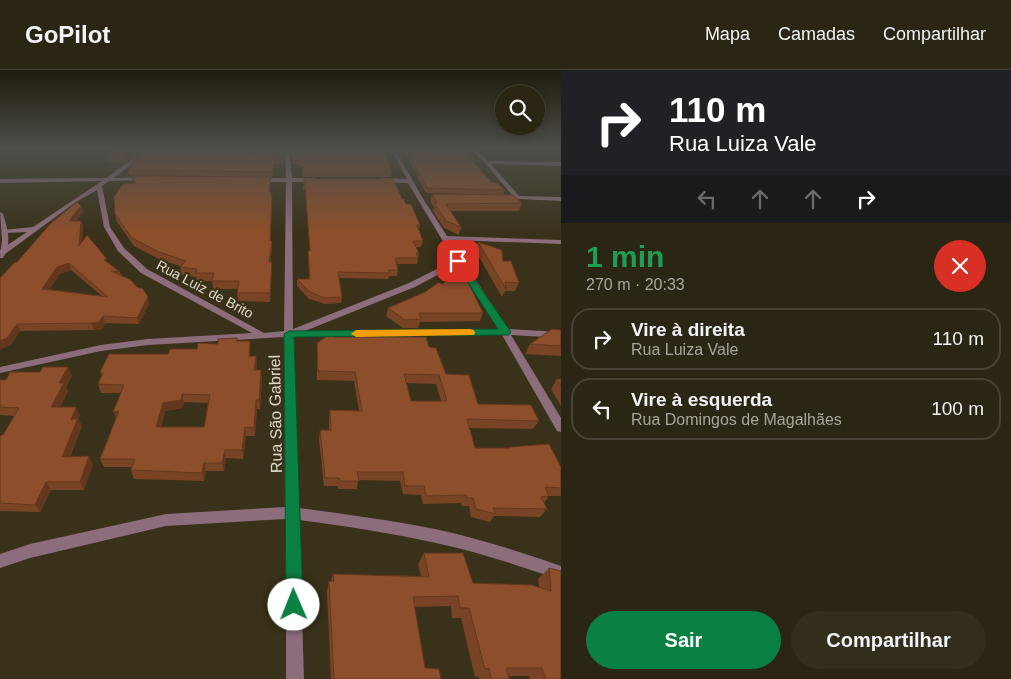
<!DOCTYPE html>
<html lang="pt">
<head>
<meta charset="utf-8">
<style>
	body { margin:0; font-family:Helvetica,sans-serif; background:#332d1c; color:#f1f3f6; height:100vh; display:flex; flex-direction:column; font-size:19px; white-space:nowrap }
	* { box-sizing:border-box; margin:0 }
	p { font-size:16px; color:#a6a5a0 }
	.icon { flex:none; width:28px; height:28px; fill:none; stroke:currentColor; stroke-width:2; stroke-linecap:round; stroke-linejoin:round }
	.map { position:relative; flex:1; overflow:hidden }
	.sheet { display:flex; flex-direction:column; background:#2b2513; width:450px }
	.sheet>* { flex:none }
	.guide { background:#202124; color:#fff; overflow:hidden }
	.buttons { position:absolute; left:495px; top:15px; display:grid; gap:10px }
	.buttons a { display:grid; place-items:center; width:50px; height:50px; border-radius:50%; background:#2b2513; box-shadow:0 2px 8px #0003,0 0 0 1px #474233; font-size:25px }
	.pin { position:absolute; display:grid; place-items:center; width:42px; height:42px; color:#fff; margin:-21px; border-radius:10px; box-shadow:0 2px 8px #0006 }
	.me { position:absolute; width:55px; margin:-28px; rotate:359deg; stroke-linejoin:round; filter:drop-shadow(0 0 4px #0008) }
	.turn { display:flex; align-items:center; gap:18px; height:105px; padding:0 25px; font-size:22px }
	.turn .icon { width:65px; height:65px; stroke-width:2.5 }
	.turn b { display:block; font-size:35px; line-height:42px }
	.lanes { display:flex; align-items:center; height:48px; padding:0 25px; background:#0003; justify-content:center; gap:25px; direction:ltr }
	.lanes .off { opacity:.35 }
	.round { display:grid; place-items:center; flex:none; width:52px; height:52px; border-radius:26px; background:#332d1c }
	.head { display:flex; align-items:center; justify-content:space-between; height:85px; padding:0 25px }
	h1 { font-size:30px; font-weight:700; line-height:38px; color:#1e9e55 }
	.action { display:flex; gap:10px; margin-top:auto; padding:10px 25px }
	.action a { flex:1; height:58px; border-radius:30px; background:#0b8043; color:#fff; font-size:20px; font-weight:700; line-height:58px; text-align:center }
	.action a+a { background:#332d1c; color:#f1f3f6 }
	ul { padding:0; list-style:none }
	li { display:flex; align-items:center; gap:15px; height:62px; margin:0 10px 8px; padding:0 15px; border:2px solid #474233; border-radius:20px }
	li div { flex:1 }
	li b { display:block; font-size:19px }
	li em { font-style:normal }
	header { display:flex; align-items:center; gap:30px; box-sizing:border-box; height:70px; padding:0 25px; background:#2b2513; border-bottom:1px solid #474233 }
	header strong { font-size:24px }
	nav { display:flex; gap:28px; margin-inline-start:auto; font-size:18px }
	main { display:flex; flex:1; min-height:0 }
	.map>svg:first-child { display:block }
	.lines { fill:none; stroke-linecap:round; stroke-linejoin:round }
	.minor { fill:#8c6d7c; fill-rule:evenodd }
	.tertiary { fill:#8c6d7c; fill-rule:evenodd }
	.wall { fill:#794425; fill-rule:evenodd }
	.shaded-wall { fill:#63371e }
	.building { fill:#8d4f2b; stroke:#63371e; fill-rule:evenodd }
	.route { fill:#0b8043; stroke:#07532c }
	.slow { fill:#f59e0b }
	.labels { text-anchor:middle; stroke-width:4.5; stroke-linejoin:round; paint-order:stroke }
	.far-street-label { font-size:14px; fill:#dfdacc; stroke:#393119 }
	.street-label { font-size:16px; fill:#dfdacc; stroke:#393119 }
</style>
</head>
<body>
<header>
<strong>GoPilot</strong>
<nav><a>Mapa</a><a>Camadas</a><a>Compartilhar</a></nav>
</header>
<main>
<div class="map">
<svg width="561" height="609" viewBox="0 0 561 609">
	<rect width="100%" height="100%" fill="#393119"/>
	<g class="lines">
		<g class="minor">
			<path d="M146,79H151L114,108L146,107L148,108V110L109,111L102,116L110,157L124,178L147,199L264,263L284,261L286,112H258L255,110L258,108H286L285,79H289L292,108H316L319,110L316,112H292L293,259L409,213L455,190L441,168L408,113L381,112L378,110L381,108L407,109L391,79H395L422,127L447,166L561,170V174L450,170L508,259L561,262V268L511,265L561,348V362L557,361L502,265L294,266L299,438C344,444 390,450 435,459C478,468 520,482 561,496V510C520,496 478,482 436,473C391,463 345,456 299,450L304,609H286V449L166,456L30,488L0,498V484L30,474L166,444L285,437L284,267L148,275L101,281L0,303V297L101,275L148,269L252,263L141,203L118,181L104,157L97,120L76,132L5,184H0V180L27,162L5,163L3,162V160L33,157L102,111L0,113V109L106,108ZM458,194L499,259L305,261L415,217Z"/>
			<path d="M471,79H476L488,91L561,92V96L491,94L519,126L561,127V131L500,128V126H513L485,93Z"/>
		</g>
		<path class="tertiary" d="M0,142L3,144C8,160 12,172 3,188H0L2,170Z"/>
	</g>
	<g class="wall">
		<path d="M121,79H143L123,93L108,92L107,87Z"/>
		<path d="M283,79L284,94H275L272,107H271L270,122H271V126H272V134L270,171L272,179L270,192L272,200L270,232L238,231L237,223L238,219H213L212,211H197L196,207L181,205L180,196L161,190L134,176L117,152L115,144L134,114L132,106L269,107L129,105L128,100L133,92V90Z"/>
		<path d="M289,79H383L392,102L391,107H303L302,97H300V94H292Z"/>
		<path d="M403,79H468L474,86L473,90H472L491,112L505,120L503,125L426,123Z"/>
		<path d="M304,109L402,129L406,134L420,155L419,160L423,171L421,177H416L419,183L417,194H397L398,200L397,206H389L388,209L339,208L342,227L341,233L325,234L309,229L297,216V209H309L308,188V181H310L305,120H303Z"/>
		<path d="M432,124L522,133L519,141H450L461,157L459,165L444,158L433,141L434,137L430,131Z"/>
		<path d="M81,136L83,142L76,151H81L83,157L82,172L120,202L121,206L149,234L139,254L105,253L102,259L94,260L20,261L11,275L17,192ZM71,200L102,226L49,219L60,204Z"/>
		<path d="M478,172L503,191L519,213L515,221H505L502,227L475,180Z"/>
		<path d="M388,238L483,243L480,251L420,252L418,258H403L386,246Z"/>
		<path d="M561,260V286L525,284L530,274Z"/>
		<path d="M334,267L429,277L446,304L478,334L539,351L533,359L469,358L475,378H509L510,377L561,397V426H549L544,433L547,439L540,447L494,446L490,452L471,447L469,436H462L461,433L423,434L421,425L403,424L400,411L358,410L357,419H338V416H324L319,369L320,360H329V349L330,340L359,341L354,311L317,310V273ZM406,313L436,314L441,331H411Z"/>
		<path d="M237,271H250V286H256L257,294L256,300H261L262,308L260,339H257L255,366H246L243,389L226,388L224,401H206L204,411L134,409L131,400L132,397H104L100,389L116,349L120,323H101L98,314L102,306L100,302L168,284L197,279L218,274ZM184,332L208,333L204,357H161L165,341L183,338Z"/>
		<path d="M68,297L72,306L66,317L68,321L60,337L80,345L78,349L82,356L70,387L93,394L84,420H51L40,442L0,441V366L3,365L14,346L0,345V310H6L40,302Z"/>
		<path d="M557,309H561V336L551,319Z"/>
		<path d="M424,483L473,513L539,517L538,509L549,498L561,609H530L529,606H508L509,609H479V606L475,607L461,548H452L451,536L414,537L425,598L441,609H331L327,522L329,511H331L333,504L421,506L418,494Z"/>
	</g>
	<g class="shaded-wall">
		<path d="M135,79H143L123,93L122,89Z"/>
		<path d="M275,89V94L272,107V102Z"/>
		<path d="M272,126V134L270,179V171Z"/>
		<path d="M81,136L83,142L71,157L69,151Z"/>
		<path d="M81,151L83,157L81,182L79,176Z"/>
		<path d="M272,171V179L269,200V192Z"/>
		<path d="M272,192V200L270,232V223Z"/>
		<path d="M69,193L71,200L60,204L45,225L42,219L57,197Z"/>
		<path d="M148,227L149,234L139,254L137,248Z"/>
		<path d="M103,246L105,253L102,259L94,260L91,253Z"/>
		<path d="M17,254L20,261L11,275L0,280V271Z"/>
		<path d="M256,286L257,294L255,308L254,300Z"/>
		<path d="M68,297L72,306L66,317L68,321L56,346L51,337L59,313Z"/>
		<path d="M261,300L262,308L260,339L259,330Z"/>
		<path d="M182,324L184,332L183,338L165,341L159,365L156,357L163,333Z"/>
		<path d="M256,330L257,339L255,366L254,358Z"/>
		<path d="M76,337L80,345L78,349L82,356L66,395L62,387L71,350Z"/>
		<path d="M119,341L117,350L113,342Z"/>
		<path d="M245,357L246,366L243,389L242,380Z"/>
		<path d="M225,380L226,388L224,401L222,393Z"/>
		<path d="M89,386L93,394L84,420L80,412Z"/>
		<path d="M204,393L206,401L204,411L202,403Z"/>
		<path d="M46,412L51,420L40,442L35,435Z"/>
	</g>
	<g class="building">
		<path d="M121,79H135L122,89L107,87Z"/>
		<path d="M147,79H283L284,90L275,89L272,102L128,100L135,90H133Z"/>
		<path d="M290,79H383L392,102H303V92H300V90H292Z"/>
		<path d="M406,79H468L474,86H468L491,112L497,113L505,120L427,118Z"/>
		<path d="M132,106L271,107L269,122H271V126H272L270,171H272L269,192H272L270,223H237L239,211H212L214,203H196L197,199L180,197L186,191L159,182L132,168L115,144L114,127L123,114L136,113Z"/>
		<path d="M304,109H393L402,129H404L406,134H411L420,155H417L423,171H413L419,183H416L418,188H395L398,200H389V203L338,202L342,227L325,228L310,222L297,209H310L308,181H310L305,115H304Z"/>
		<path d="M432,124L513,125L522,133L446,134L461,157L446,151L434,133H437Z"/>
		<path d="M77,132L81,136L69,151H81L79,176L87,165L107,189L104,190L120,202L111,201L131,210L137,217L143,219L148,227L137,248L103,246L99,252L91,253L17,254L7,268L0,271V208L15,192H17L51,153ZM69,193L78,201L108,227L42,219L57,197Z"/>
		<path d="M478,172L502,180L503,191H511L519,213L505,212L506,219Z"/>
		<path d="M463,202L483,243H419L421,249L405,250L388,238L425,222L439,212L442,214Z"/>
		<path d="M552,259L561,260V276L530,274Z"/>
		<path d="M334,261V267H426L429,277L436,278L446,304L469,305L478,334L531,335L539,351L467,349L475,378H510V377L549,374L561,397V418L545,417L549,426L541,427L547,439L493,438L496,444L476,439L473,428H467L466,425L426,426L424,416H405L403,402H357L359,411H340L339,408H325L320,360H331L330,340L362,341L355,302L318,301L317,273ZM404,304L439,305L447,331H411Z"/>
		<path d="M237,268V271H250L249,286H256L254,300H261L259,330H256L254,358L245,357L242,380H225L222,393H204L202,403L131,400L135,389H100L119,341L113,342L124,315L98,314L103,303L100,302L109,284H168L170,279H197L198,273L218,274V269ZM182,324L210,325L204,357H156L163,333L181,330Z"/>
		<path d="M43,297H68L59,313H64L51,337H76L71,350L78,348L62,387L89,386L80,412H46L35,435L0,433V366L3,365L19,338L0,337V310H6L10,302H40Z"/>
		<path d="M557,309H561V316Z"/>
		<path d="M424,483H463L473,513L532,515L551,521L549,498L561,501V609H546L542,598H506L509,609H491L489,598L485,599L469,538H460L458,526L413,527L425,598L439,599L441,609H334L329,511H334L333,504L429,507Z"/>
	</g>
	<linearGradient id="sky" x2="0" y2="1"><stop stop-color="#1f1b0e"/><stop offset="0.48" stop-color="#4e4e49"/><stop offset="1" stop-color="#4e4e49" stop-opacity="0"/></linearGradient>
	<rect width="561" height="164" fill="url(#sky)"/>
	<path class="route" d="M455,190H461L511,262L509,265L294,267L303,535L300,541L294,544L288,541L286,535L284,264L289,261L498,259L454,191Z"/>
	<path class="slow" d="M470,259L474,260L475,263L474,265L356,267L351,264L356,260Z"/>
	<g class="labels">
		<g class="far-street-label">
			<text transform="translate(205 219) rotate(28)" y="5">Rua Luiz de Brito</text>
		</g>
		<g class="street-label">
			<text transform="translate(275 344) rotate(-91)" y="6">Rua São Gabriel</text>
		</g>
	</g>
</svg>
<div class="buttons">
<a><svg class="icon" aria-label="search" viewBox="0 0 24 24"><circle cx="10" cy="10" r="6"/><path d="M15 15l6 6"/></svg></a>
</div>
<div class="pin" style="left:458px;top:191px;background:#d93025"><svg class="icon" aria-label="arrive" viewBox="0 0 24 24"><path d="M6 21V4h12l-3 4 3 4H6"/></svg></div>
<svg class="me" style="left:294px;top:535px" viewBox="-20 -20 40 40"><circle r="19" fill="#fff"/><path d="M0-13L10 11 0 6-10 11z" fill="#0b8043"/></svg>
</div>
<section class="sheet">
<div class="guide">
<div class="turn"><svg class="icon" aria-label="right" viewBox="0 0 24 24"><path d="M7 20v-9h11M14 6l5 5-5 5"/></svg><div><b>110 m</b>Rua Luiza Vale</div></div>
<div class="lanes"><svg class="icon off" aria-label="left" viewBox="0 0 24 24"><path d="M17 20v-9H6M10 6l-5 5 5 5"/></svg><svg class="icon off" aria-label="ahead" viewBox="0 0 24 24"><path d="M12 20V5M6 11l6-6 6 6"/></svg><svg class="icon off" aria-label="ahead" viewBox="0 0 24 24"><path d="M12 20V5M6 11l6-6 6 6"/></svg><svg class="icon" aria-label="right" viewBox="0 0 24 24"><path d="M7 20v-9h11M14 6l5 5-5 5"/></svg></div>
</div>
<div class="head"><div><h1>1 min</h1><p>270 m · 20:33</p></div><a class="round" style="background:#d93025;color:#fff"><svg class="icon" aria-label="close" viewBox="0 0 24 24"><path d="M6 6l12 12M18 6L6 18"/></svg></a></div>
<ul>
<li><svg class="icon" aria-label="right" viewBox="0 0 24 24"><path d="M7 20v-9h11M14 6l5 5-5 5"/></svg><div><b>Vire à direita</b><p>Rua Luiza Vale</p></div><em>110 m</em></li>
<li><svg class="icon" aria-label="left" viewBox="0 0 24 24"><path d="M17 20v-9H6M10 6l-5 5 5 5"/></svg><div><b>Vire à esquerda</b><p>Rua Domingos de Magalhães</p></div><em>100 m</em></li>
</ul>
<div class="action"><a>Sair</a><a>Compartilhar</a></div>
</section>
</main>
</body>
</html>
